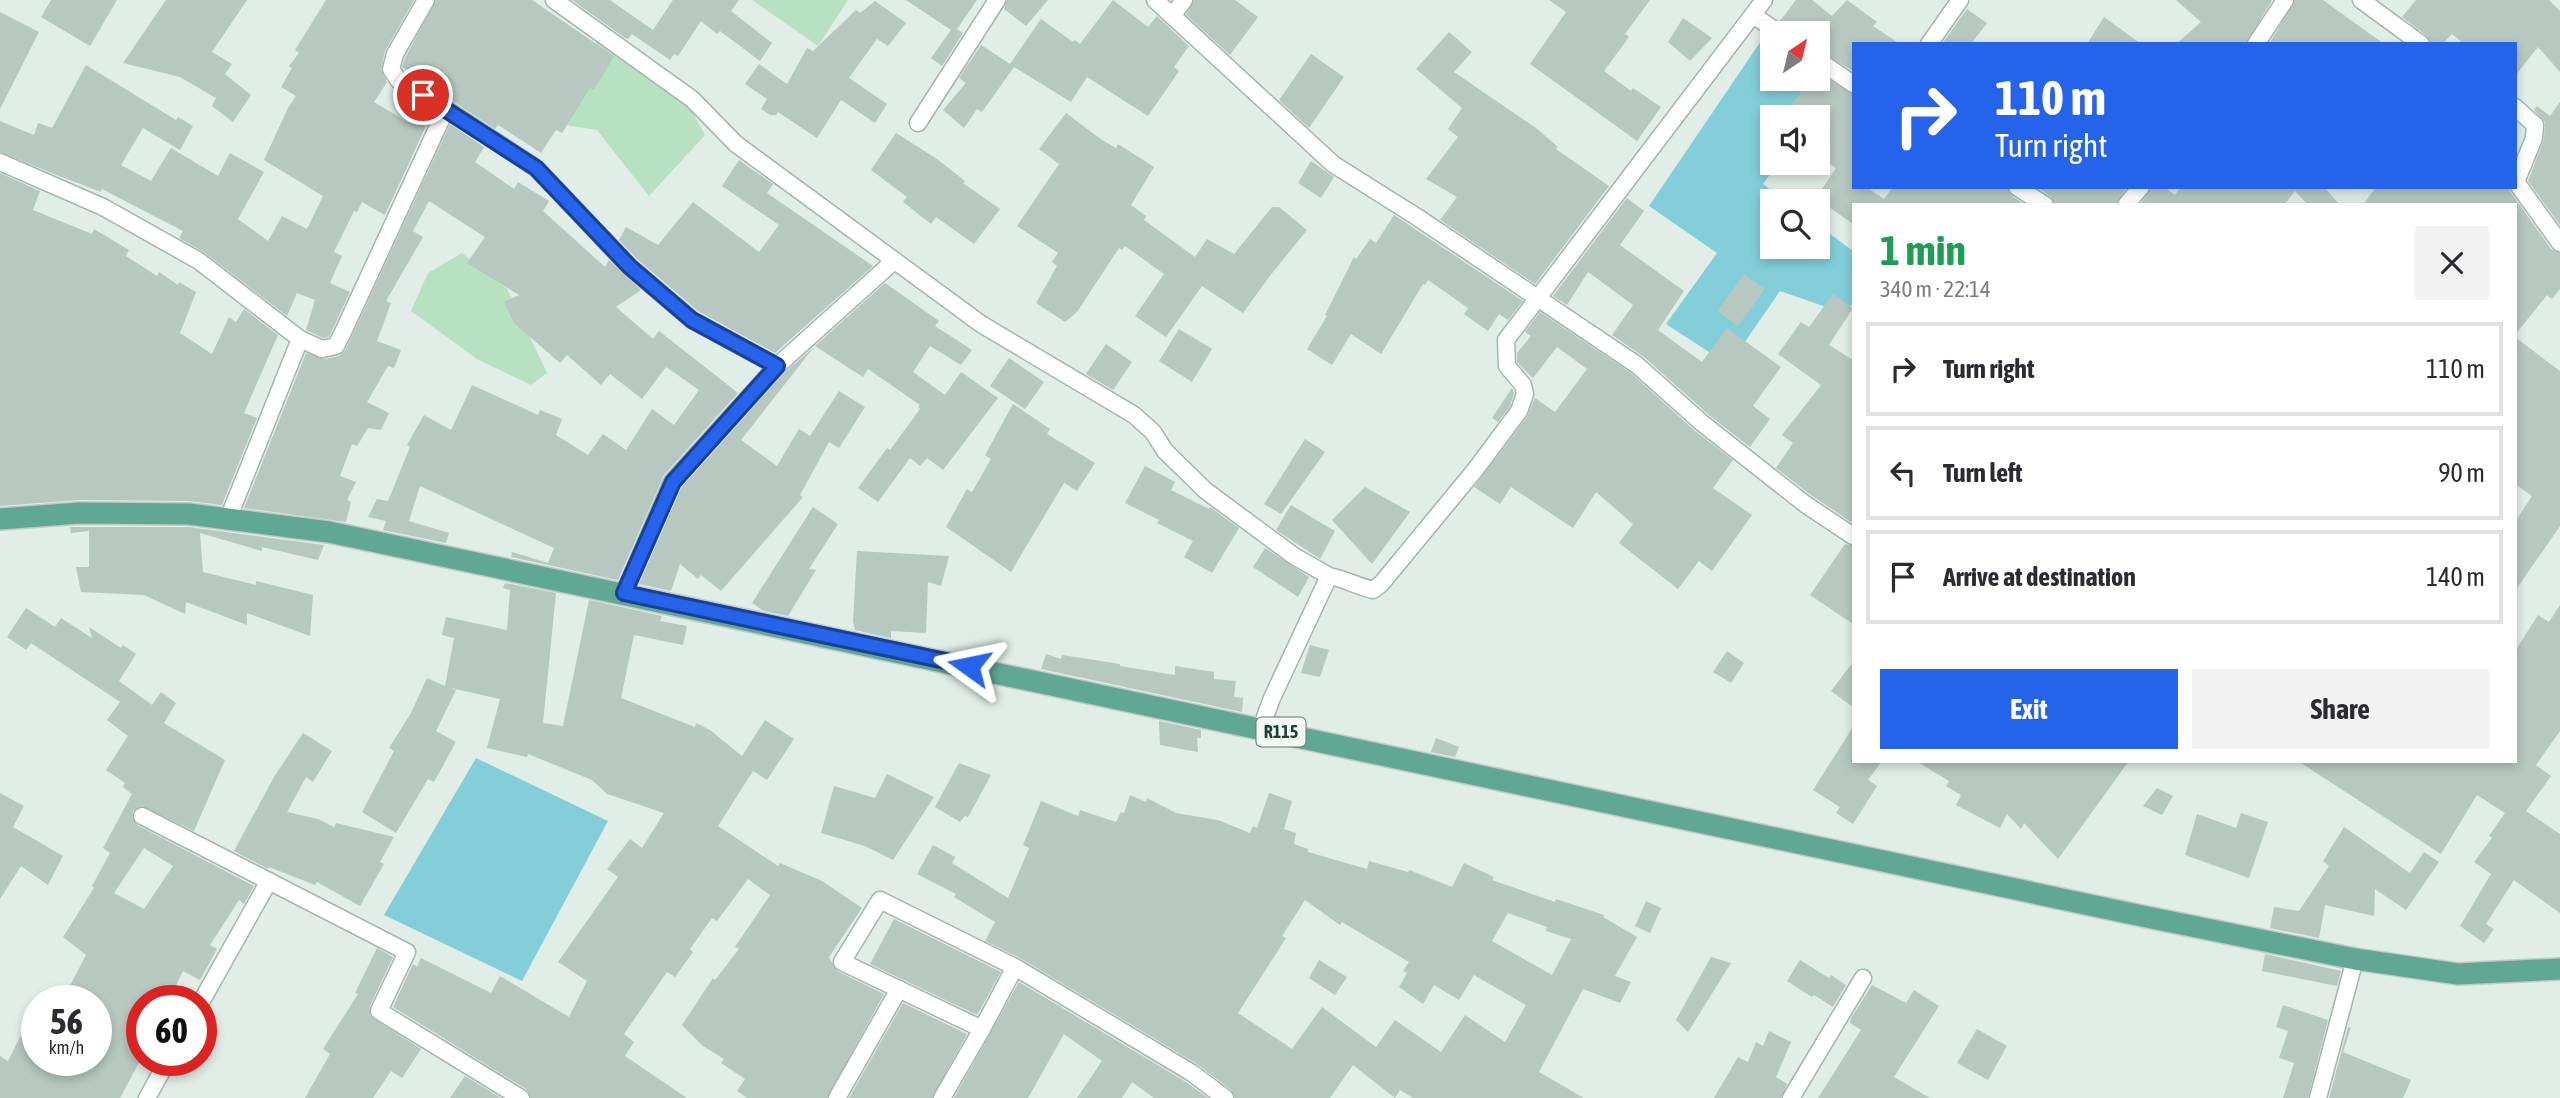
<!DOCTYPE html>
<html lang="en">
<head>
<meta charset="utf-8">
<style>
	body { margin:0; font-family:"Asap Condensed",sans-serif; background:#f2f2f3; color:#2b2b33; height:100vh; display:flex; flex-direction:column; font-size:26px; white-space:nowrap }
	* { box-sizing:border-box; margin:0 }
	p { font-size:23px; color:#7c7c81 }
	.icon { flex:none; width:38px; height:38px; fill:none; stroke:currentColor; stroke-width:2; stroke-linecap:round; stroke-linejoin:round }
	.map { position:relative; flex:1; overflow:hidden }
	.drawer { position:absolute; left:1852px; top:203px; width:665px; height:560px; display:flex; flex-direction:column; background:#fff; border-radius:0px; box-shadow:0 4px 10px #0003 }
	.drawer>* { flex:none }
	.hud { position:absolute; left:1852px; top:42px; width:665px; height:147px; border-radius:0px; box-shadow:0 4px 10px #0003; background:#2563eb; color:#fff; overflow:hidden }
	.needle { width:46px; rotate:35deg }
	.controls { position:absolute; left:1760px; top:21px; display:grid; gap:14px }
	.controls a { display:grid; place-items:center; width:70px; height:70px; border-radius:0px; background:#fff; box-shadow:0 4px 10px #0003; font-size:35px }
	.speed { position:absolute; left:21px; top:985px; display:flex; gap:14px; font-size:35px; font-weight:700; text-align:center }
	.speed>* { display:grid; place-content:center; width:91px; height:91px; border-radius:50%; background:#fff; box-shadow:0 4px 10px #0003; line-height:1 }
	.speed small { font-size:18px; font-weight:400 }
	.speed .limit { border:10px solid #d22; background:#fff; color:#111 }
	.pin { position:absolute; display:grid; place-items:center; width:60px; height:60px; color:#fff; margin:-30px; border:4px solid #fff; border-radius:50%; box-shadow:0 2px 7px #0007 }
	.me { position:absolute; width:77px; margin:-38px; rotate:282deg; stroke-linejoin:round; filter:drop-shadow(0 0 5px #0008) }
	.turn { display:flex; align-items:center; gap:24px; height:147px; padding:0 28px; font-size:32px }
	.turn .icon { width:91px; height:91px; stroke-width:2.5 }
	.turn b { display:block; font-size:49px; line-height:60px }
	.round { display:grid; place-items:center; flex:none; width:74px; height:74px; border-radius:0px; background:#f2f2f3 }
	.overview { display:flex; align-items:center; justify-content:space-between; height:119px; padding:0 28px }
	h1 { font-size:42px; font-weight:700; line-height:52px; color:#1e9e55 }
	.button { display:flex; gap:14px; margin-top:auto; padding:14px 28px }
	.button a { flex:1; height:80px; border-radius:0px; background:#2563eb; color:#fff; font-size:28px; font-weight:700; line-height:80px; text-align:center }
	.button a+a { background:#f2f2f3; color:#2b2b33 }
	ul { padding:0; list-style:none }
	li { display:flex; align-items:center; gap:21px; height:94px; margin:0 14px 10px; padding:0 14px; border:4px solid #e1e1e2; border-radius:0px }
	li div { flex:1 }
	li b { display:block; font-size:26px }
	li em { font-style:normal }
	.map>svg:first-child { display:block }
	.green { fill:#b7e1c1 }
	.water { fill:#82cfd9 }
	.building { fill:#b6c8c0; fill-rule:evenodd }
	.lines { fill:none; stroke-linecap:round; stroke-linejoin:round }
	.minor-casing { stroke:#a3b6ae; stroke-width:19 }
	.primary-casing { stroke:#c0cac7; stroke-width:24 }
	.minor { stroke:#fff; stroke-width:16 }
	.primary { stroke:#60a893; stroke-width:21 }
	.route-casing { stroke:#184099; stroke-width:18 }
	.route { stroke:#2563eb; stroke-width:12 }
	.labels { text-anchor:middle; stroke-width:5; stroke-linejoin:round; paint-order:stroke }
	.shield { fill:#f2f9f5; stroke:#5e786f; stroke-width:2 }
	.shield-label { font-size:18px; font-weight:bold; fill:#1f4036 }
</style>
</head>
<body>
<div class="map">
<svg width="2560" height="1098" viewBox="0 0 2560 1098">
	<rect width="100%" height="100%" fill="#e1ede7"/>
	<g class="green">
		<path d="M752,0H848L818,46Z"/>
		<path d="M599,39L688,104L705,135L649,196L597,130L533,120Z"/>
		<path d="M462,253L507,289L547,373L531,385L477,359L411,311L428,273Z"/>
	</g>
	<g class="water">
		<path d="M1763,38L1773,46V79H1815L1831,91L1811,117H1773V163H1778L1763,184L1786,201H1773V247H1818V225L1853,251V305L1829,308L1780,291L1729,365L1666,324L1717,253L1649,206Z"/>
		<path d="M476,758L608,821L522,981L384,915Z"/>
	</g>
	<g class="building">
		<path d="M51,0H117L90,46L41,17Z"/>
		<path d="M166,0H247L212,52L232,64L225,74L251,95L233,122L212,106L216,98L180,77L123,63Z"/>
		<path d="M326,0H414L385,51L381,70L387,82L374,102L409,123L419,105L432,113L385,215L362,202L357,212L354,211L334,252L342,256L330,283L350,292L329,337L323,338L306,330L315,300L297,293L287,316L205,253L179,238L183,231L102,189L101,192L59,176L0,152V121L34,135L38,123L52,128L86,65L176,120L178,117L193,126L180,150L143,128L121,165L151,181L171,148L218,176L230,153L264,172L238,219L268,241L282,216L307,229L323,196L264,160L288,108L296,96L281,87L292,68L289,66L299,53L295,50Z"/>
		<path d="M436,0H532L614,56L594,90L590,88L562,133L556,130L541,153L498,125L495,129L402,67L405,58Z"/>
		<path d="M572,0H610L653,30L673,0H739L731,11L772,43L760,61L720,31L717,34L701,21L678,56L674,54L670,60L632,34L628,39L625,38Z"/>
		<path d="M906,0H977L957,29L963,33L942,66L931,58L951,30Z"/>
		<path d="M1007,0H1048L1026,26L1004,9Z"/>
		<path d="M1113,0L1148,27L1157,16L1189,46L1174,67L1179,71L1148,116L1087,77L1071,102L1014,67L982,112L977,109L964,128L943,110L966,83L959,78L981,45L1010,64L1041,19L1073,42L1075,40L1080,44Z"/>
		<path d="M1194,0H1235L1258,17L1230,55L1186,15Z"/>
		<path d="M1549,0H1650L1625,34L1629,37L1604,71L1631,91L1633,88L1661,107L1637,141L1530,64L1566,12Z"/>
		<path d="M1796,0H1812L1832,16L1847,0L1877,22L1873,26L1900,44H1853V71L1818,50V33H1789L1788,28L1780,21Z"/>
		<path d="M2176,0H2272L2246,44H2176L2201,22Z"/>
		<path d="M2295,0H2323L2384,44H2269Z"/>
		<path d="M2416,0H2549L2560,11V72L2538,47L2515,76V44H2464L2452,34L2442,44H2431L2427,36L2402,17Z"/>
		<path d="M875,1L906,23L888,46L877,39L849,78L887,104L875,123L841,100L817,138L778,112L776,115H770L761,109L767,99L745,84L759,64L787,84L807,48L813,51L856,10L860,13Z"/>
		<path d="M1967,9L1987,23L1971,44H1942Z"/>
		<path d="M0,12L39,32L0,109Z"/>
		<path d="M2104,17L2141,44H2087Z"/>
		<path d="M1683,18L1712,38L1690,61L1668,42Z"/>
		<path d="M1449,32L1472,52L1454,72L1536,128L1558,147L1556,149L1609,186L1535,284L1440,220L1457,197L1426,179L1458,137L1448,129L1462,108L1416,69Z"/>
		<path d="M1311,54L1344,77L1309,128L1279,100Z"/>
		<path d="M1818,73L1853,94V187H1866L1884,199L1893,187H2007L2011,195L2025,205H1853V224L1816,198L1836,168L1818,156V117H1782L1811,79H1818Z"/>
		<path d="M2560,102V225L2528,181L2544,139L2545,122L2534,110L2537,106L2550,116Z"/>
		<path d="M1066,113L1102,140L1116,148L1118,144L1154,167L1131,205L1146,216L1144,220L1195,257L1207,239L1234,254L1272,207H1279L1307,230L1269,277L1243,313L1202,286L1166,337L1135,316L1164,274L1125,246L1122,250L1119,248L1077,312L1065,322L1036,303L1057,266L1052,262L1058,253L1017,226L1059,164L1039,149Z"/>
		<path d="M450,124L484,147L475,162L514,189L518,182L549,201L543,211L605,267L609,260L641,290L616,307L653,339L659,331L738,393L664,475L618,580L511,557L512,552L548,563L554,548L420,486L409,521L449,533L446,543L383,530L386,521L368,517L377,499L388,501L410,447L407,445L424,415L451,430L472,385L538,415L540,410L562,419L556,435L588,455L603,434L626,450L652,409L674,425L699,390L666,367L642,399L610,374L601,385L567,355L560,363L514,323L504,302L519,295L467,263L485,237L429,201L413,231L423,237L386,301L391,303L377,341L401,350L394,368L388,366L367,402L389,413L381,430L368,428L357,446L352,444L340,476L356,482L347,500L351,502L346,522L244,508L306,353L324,359L339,356L345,351Z"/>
		<path d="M896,133L937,159L965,181L963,183L1000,209L974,244L936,217L931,224L903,202L907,197L871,170Z"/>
		<path d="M739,160L773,184L767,193L873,266L775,353L698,311L637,259L619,240L626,227L658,245L693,202L759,252L779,225L722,186Z"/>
		<path d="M1311,161L1334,177L1321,198L1298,183Z"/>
		<path d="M0,173L40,191L33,210L92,234L94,229L129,250L126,256L157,276L159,272L178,285L179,282L196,292L180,333L212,354L229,317L236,322L244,309L278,335L244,413L257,418L222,505L189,501L79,500L0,506Z"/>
		<path d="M2037,187H2127L2116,205H2055L2051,197Z"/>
		<path d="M2151,187H2164L2175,195L2181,187H2324L2340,205H2308L2295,191L2284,205H2140Z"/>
		<path d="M2376,187H2507L2551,249L2560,253V289L2552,299L2547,295L2515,335V205H2363Z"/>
		<path d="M1627,198L1644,211L1620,245L1684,291L1658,330L1702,362L1727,328L1781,367L1753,406L1770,419L1750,447L1709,415L1644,357L1612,335L1633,305L1588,272L1567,305L1553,296Z"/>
		<path d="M1394,215L1523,301L1508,320L1499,314L1488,331L1464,314L1468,308L1428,280L1425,285L1423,284L1381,354L1351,334L1332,365L1307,349L1327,316L1325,315L1354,257L1356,259L1370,239L1376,243Z"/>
		<path d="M1744,274L1765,289L1738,326L1717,311Z"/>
		<path d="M885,283L939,321L935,326L972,350L961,365L930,346L913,372L945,395L961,372L998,398L943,470L927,458L920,466L910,458L878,502L858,488L887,448L890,450L920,409L918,407L920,405L868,369L863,377L815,346Z"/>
		<path d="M1833,294L1853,308L1829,345L1853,360V519L1851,522L1811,495L1776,468L1793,443L1782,435L1821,385L1778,354L1801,322L1809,327Z"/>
		<path d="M1540,312L1631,373L1695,431L1733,460L1713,488L1752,515L1712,571L1699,561L1678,589L1619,543L1633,524L1596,492L1573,528L1511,487L1500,504L1474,487L1527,417L1535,398L1555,412L1587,369L1557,347L1533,378L1517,362V353L1531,336L1525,332Z"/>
		<path d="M1179,329L1212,349L1192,382L1159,361Z"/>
		<path d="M2515,337L2560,371V526L2515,591V522L2532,496L2515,484Z"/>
		<path d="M1106,344L1132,362L1113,390L1086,374Z"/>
		<path d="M814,347L741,440L777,466L799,429L810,436L839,391L865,407L839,448L829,442L800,495L803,497L721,591L701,575L698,579L680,564L671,591L639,584L681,488L784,373Z"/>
		<path d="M1009,358L1044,382L1025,409L990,386Z"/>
		<path d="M1512,388L1514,393L1510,406L1498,422L1492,418Z"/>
		<path d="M1013,404L1050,429L1047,434L1095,463L1077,491L1064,483L1011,572L946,527L967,489L972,492L991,459L985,455Z"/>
		<path d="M1305,439L1325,452L1281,514L1264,504Z"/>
		<path d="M1145,466L1175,482L1171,490L1209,509L1210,507L1239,528L1212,573L1184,557L1193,541L1157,523L1159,520L1125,503Z"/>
		<path d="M1365,487L1410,512L1372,564L1332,520Z"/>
		<path d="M1291,505L1335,531L1320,559L1276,530Z"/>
		<path d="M813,507L838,524L809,569L816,570L788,616L764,611L752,603Z"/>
		<path d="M70,527H188L324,545L318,560L262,547V551L200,533L203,572L256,585V581L313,595L310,636L247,613V625L186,602L185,614L144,595L81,592L76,567H89V531L71,533Z"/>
		<path d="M1845,544L1853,546V624L1810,595Z"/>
		<path d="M1265,548L1309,577L1298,597L1253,567Z"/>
		<path d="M857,551L949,556L941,586L928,582L926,633L891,631V638L855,630L853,621Z"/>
		<path d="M505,583L556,593L543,723L563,726L589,600L662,616L660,621L687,626L683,645L634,635L621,698L695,727L696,723L710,730L742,756L765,720L794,739L767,780L753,771L718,826L778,866L780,863L822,881L862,908L829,957L837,971L884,994L827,1098H747L737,1091L745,1079L721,1063L724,1059L703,1046L682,1025L713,978L715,980L739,949L735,947L770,895L748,879L717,921L712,918L690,949L693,952L675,977L667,972L624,1034L634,1042L625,1056L687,1098H531L526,1089L393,1007L413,964L417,967L421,958L491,993L500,976L569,1017L587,981L558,962L618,877L607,869L630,839L642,848L664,813L607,794L592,780L528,754L527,757L487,748L500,699L451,688L456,690L436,731L456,742L434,782L428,779L396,833L362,812L394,751L389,748L411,713L427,678L445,686L454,638L442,635L446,617L507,630L510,590L503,588Z"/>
		<path d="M2560,605V731L2536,765L2551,776L2526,811L2560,834V913L2514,880L2486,924L2494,929L2484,943L2460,926L2491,874L2474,862L2492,838L2489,836L2505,813L2477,795L2441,854L2298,761H2515V651L2538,615L2549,622Z"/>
		<path d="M26,608L55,627L61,618L92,638L89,627L121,648L123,645L136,654L119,681L152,705L161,692L176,703L164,723L225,760L194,831L142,806L133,811L132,817L137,825L254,886L244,904L239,900L210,945L217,949L200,980L183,971L168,1001H142V1057L120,1098H0V1056L8,1061L37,1003V1060H96V1001H62L86,955L63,937L94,888L92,886L110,853L103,848L132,794L123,787L125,783L106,770L128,736L107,720L120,702L31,643L26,650L7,637ZM144,848L173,866L144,909L114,893Z"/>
		<path d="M1310,645L1329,650L1320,677L1301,673Z"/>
		<path d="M1727,651L1744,663L1731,683L1713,672Z"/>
		<path d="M1046,654L1061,659L1062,655L1120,664V666L1175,675V666L1214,672V679L1236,681L1234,697L1243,698L1242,712L1041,669Z"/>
		<path d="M1853,662V707L1831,691Z"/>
		<path d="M1159,721L1201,730V738H1197L1198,752L1160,745Z"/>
		<path d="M1853,727V761H1882L1868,780L1877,786L1853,824L1836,813L1840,807L1813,790Z"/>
		<path d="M303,733L332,751L313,782L306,777L287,812L318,819L334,827L336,823L394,837L380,862L384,864L360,906L317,882L315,885L269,867L268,869L234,851L274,777Z"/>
		<path d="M1436,738L1459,747L1455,757L1431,752Z"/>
		<path d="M1916,761H2129L2058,859L2024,823L2021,829L2007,814L2000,828L1956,805L1961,795L1946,786L1949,781Z"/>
		<path d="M959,763L991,775L968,817L965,816L960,822L935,807Z"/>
		<path d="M887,774L934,797L893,860L865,846L821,833L834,786L875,798Z"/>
		<path d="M2157,788L2173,796L2162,815L2143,806Z"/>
		<path d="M0,793L24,806L13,827L63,856L48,885L21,866L0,899Z"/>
		<path d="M1269,793L1292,801L1284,829L1296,833L1294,844L1308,849V852L1367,869L1369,861L1408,872L1409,870L1452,887L1464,863L1494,877L1492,880L1555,902L1556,899L1604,915L1603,917L1637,937L1615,976L1631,982L1620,1003L1583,989L1539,1072L1584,1098H1413L1400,1090L1395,1098L1353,1065L1330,1098H1235L1231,1090L1197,1064L1020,958L985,941L995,922L954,897L956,894L917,874L933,845L955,857L952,863L1008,898L1029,848L1023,845L1041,801L1078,816L1080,810L1116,822L1121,812L1124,813L1130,795L1146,802L1147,798L1176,813L1218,820L1250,833L1253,826L1257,828ZM1305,900L1340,925L1342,922L1409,962L1403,971L1407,973L1399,987L1423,1004L1434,985L1459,1000L1474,975L1526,1005L1505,1042L1465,1015L1441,1052L1395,1020L1376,1047L1322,1007L1292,1049L1238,1013L1286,938L1282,936ZM1508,913L1547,927L1546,931L1571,939L1552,975L1492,941Z"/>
		<path d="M2241,813L2268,822L2249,878L2185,855L2197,814L2236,828Z"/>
		<path d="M2344,827L2410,873L2424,852L2439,862L2406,910L2375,889L2374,916L2325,905L2319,938L2270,928L2274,907L2299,911L2329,866L2323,861Z"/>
		<path d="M1646,901L1661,908L1650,933L1635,926Z"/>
		<path d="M894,919L1001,972L977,1015L870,964Z"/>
		<path d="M377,948L393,957L370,1006V1016L421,1049L402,1078L391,1071L373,1098H305L330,1054L323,1049L358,994L355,993Z"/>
		<path d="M2265,954L2341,971L2337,986L2262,971Z"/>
		<path d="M1711,957L1731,963L1688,1032L1676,1020Z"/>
		<path d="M1319,960L1347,977L1335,995L1309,978Z"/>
		<path d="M1800,960L1829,978L1831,975L1846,985L1833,1007L1814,995L1812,997L1787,981Z"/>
		<path d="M1019,982L1186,1082L1208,1098H1154L1132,1082L1122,1098H1077L1102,1061L1064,1034L1028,1098H954Z"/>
		<path d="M1872,985L1906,1003L1914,990L1939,1006L1894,1077L1930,1098H1818L1861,1030L1850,1023L1851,1018Z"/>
		<path d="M903,1003L967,1034L932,1098H849Z"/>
		<path d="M2283,1005L2328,1020L2308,1098H2283L2294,1063L2279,1058L2288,1031L2276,1027Z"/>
		<path d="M2348,1027L2351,1028L2343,1052L2411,1080L2403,1098H2329Z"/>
		<path d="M1977,1029L2007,1046L1988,1080L1957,1063Z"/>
		<path d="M1769,1031L1791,1042L1776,1077L1787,1084L1781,1098H1714L1738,1057L1748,1062L1756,1042L1763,1046Z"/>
		<path d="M465,1076L501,1098H450Z"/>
	</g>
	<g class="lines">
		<g class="minor-casing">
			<g id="minor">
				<path d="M426,0L395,54L391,69L399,81L446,109"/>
				<path d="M554,0L692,99L736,144L981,324L1134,415L1153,432L1165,451L1206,491L1294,556L1329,576"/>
				<path d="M1155,0L1333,164L1417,217L1637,365L1702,423L1805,504L1853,536"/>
				<path d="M2361,0L2421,44"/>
				<path d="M1753,15L1779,33"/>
				<path d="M1172,16L1184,0"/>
				<path d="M1929,44L1960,0"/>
				<path d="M2256,44L2285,0"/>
				<path d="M1818,60L1853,84"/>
				<path d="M2515,107L2535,125L2534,138L2516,182L2560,243"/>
				<path d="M918,123L997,0"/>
				<path d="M0,162L103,207L199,261L300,339L322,349L336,346L343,332L446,109L536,168L630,267L692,320L777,366"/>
				<path d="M2017,187L2045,205"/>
				<path d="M2126,205L2141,187"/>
				<path d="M228,519L300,339"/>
				<path d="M624,593L672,482L777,366L894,261"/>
				<path d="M1261,728L1272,698L1329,576C1345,579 1357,586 1373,590L1381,584L1475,470L1519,411L1525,394L1523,385L1507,366L1506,340L1764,0"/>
				<path d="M142,816L407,952L379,1011L521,1098"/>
				<path d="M1015,967L982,1029L842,962L880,900L1015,967L1192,1073L1225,1098"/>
				<path d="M201,1002L269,881"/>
				<path d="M147,1098L168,1060"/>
				<path d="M837,1098L899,989"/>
				<path d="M942,1098L982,1029"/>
				<path d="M1791,1098L1863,978"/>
				<path d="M2318,1098L2355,959"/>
			</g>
		</g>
		<g class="primary-casing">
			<path id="primary" d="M0,519L79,513L189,514L329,532L2147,917L2355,959L2458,974L2560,969"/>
		</g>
		<use href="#minor" class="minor"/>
		<use href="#primary" class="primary"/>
	</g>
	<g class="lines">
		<g class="route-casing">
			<path id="route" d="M423,95L536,168L630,267L692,320L777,366L673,482L624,593L969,666"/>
		</g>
		<use href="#route" class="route"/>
	</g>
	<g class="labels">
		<rect class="shield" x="1256.5" y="717.5" width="49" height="29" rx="5"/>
		<g class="shield-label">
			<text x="1281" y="738">R115</text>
		</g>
	</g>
</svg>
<div class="controls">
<a><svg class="needle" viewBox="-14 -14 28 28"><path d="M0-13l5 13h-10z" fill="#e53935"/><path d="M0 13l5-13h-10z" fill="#7c7c81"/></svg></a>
<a><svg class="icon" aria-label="sound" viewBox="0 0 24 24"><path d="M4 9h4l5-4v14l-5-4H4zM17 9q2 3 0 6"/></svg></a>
<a><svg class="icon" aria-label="search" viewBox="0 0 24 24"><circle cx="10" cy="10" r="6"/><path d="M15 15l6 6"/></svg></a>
</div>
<div class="speed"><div>56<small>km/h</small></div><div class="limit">60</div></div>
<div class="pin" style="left:423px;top:95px;background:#d93025"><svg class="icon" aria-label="arrive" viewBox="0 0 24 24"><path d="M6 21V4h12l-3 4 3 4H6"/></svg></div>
<svg class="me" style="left:969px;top:666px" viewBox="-20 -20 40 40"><path d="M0-17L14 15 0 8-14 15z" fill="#2563eb" stroke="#fff" stroke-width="4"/></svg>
<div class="hud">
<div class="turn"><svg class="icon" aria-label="right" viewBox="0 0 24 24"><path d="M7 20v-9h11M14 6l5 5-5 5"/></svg><div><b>110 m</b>Turn right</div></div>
</div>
<section class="drawer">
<div class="overview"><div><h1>1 min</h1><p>340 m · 22:14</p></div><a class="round"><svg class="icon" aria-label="close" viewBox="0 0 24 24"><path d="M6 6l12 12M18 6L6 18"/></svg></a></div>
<ul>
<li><svg class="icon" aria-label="right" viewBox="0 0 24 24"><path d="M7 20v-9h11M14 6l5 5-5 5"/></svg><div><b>Turn right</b></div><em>110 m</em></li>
<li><svg class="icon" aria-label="left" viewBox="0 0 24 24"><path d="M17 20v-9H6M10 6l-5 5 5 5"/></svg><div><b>Turn left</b></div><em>90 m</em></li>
<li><svg class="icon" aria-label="arrive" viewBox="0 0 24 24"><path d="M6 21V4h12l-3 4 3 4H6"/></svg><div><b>Arrive at destination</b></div><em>140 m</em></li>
</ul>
<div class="button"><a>Exit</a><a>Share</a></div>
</section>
</div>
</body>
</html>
